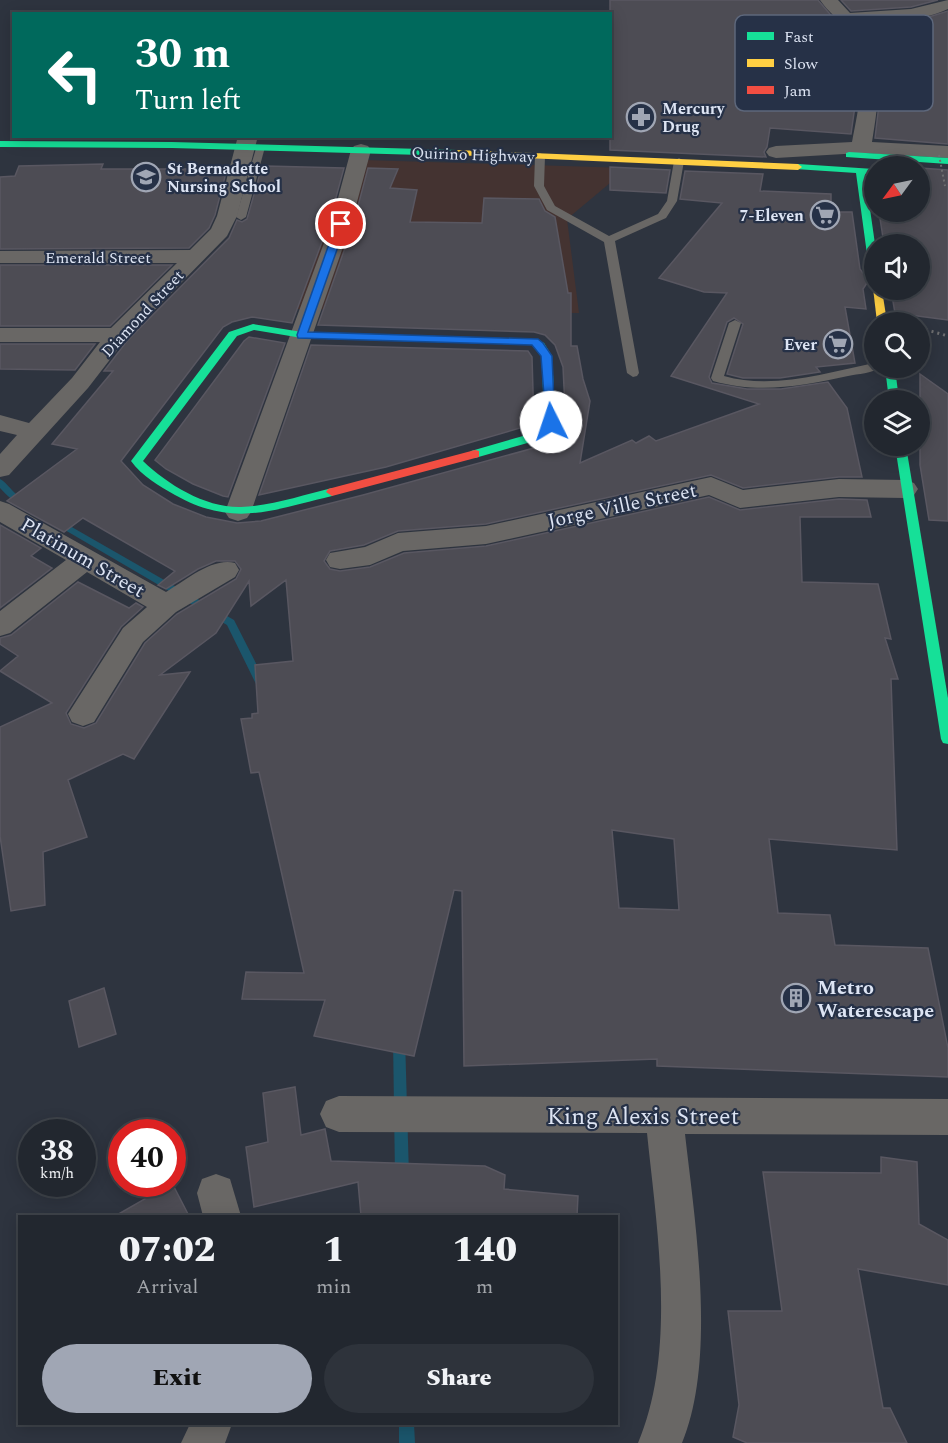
<!DOCTYPE html>
<html lang="en">
<head>
<meta charset="utf-8">
<style>
	body { margin:0; font-family:Spectral,serif; background:#2e333b; color:#f1f3f6; height:100vh; display:flex; flex-direction:column; font-size:22px; white-space:nowrap }
	* { box-sizing:border-box; margin:0 }
	p { font-size:20px; color:#a2a5aa }
	.icon { flex:none; width:33px; height:33px; fill:none; stroke:currentColor; stroke-width:2; stroke-linecap:round; stroke-linejoin:round }
	.map { position:relative; flex:1; overflow:hidden }
	.details { position:absolute; left:18px; top:1215px; width:600px; height:210px; display:flex; flex-direction:column; background:#22272f; border-radius:0px; box-shadow:0 3px 15px #0003,0 0 0 2px #3f444b }
	.details>* { flex:none }
	.top-card { position:absolute; left:12px; top:12px; width:600px; height:126px; border-radius:0px; box-shadow:0 3px 15px #0003,0 0 0 2px #3f444b; background:#00695c; color:#fff; overflow:hidden }
	.needle { width:39px; rotate:237deg }
	.controls { position:absolute; left:864px; top:156px; display:grid; gap:12px }
	.controls a { display:grid; place-items:center; width:66px; height:66px; border-radius:50%; background:#22272f; box-shadow:0 3px 15px #0003,0 0 0 2px #3f444b; font-size:30px }
	.speed { position:absolute; left:18px; top:1119px; display:flex; gap:12px; font-size:30px; font-weight:700; text-align:center }
	.speed>* { display:grid; place-content:center; width:78px; height:78px; border-radius:50%; background:#22272f; box-shadow:0 3px 15px #0003,0 0 0 2px #3f444b; line-height:1 }
	.speed small { font-size:15px; font-weight:400 }
	.speed .limit { border:9px solid #d22; background:#fff; color:#111 }
	.pin { position:absolute; display:grid; place-items:center; width:51px; height:51px; color:#fff; margin:-26px; border:3px solid #fff; border-radius:50%; box-shadow:0 2px 6px #0007 }
	.me { position:absolute; width:66px; margin:-33px; rotate:356deg; stroke-linejoin:round; filter:drop-shadow(0 0 4px #0008) }
	.turn { display:flex; align-items:center; gap:21px; height:126px; padding:0 24px; font-size:27px }
	.turn .icon { width:78px; height:78px; stroke-width:2.5 }
	.turn b { display:block; font-size:42px; line-height:51px }
	.eta { display:flex; justify-content:space-evenly; align-items:center; height:102px; text-align:center }
	.eta b { font-size:36px; font-weight:800; line-height:42px }
	.primary-button { display:flex; gap:12px; margin-top:auto; padding:12px 24px }
	.primary-button a { flex:1; height:69px; border-radius:36px; background:#a0a6b4; color:#111; font-size:24px; font-weight:800; line-height:69px; text-align:center }
	.primary-button a+a { background:#2e333b; color:#f1f3f6 }
	.map>svg:first-child { display:block }
	.commercial { fill:#443331 }
	.lines { fill:none; stroke-linecap:round; stroke-linejoin:round }
	.stream { fill:#1b566c; fill-rule:evenodd }
	.building { fill:#4d4c54; stroke:#595761; stroke-width:1.5; fill-rule:evenodd }
	.path { stroke:#6e6e70; stroke-width:3; stroke-dasharray:2 4; stroke-linecap:butt }
	.lane { fill:#696765; fill-rule:evenodd }
	.street { fill:#696765; fill-rule:evenodd }
	.fast { fill:#16e098; fill-rule:evenodd }
	.slow { fill:#ffcf43; fill-rule:evenodd }
	.jam { fill:#f24e42; fill-rule:evenodd }
	.path-bridge { stroke:#6e6e70; stroke-width:2; stroke-dasharray:2 3; stroke-linecap:butt }
	.route { fill:#1a73e8; stroke:#114b97; stroke-width:1.5 }
	.labels { text-anchor:middle; stroke-width:4.5; stroke-linejoin:round; paint-order:stroke }
	.far-poi-label { font-size:16px; font-weight:bold; fill:#dde4f3; stroke:#263147; text-anchor:start }
	.far-street-label { font-size:16px; fill:#dde4f3; stroke:#263147 }
	.street-label { font-size:20px; fill:#dde4f3; stroke:#263147 }
	.poi-label { font-size:20px; font-weight:bold; fill:#dde4f3; stroke:#263147; text-anchor:start }
	.near-street-label { font-size:24px; fill:#dde4f3; stroke:#263147 }
	.key { fill:#263147; stroke:#5d677b; stroke-width:1.5 }
	.key-label { font-size:16px; fill:#dde4f3 }
</style>
</head>
<body>
<div class="map">
<svg width="948" height="1443" viewBox="0 0 948 1443">
	<rect width="100%" height="100%" fill="#2e343f"/>
	<path class="commercial" d="M364,160L628,168L567,219L579,313L296,309L328,221H349Z"/>
	<g class="lines">
		<g class="stream">
			<path d="M0,479C7,483 10,489 16,494C20,497 25,499 30,503L28,505C16,506 8,496 0,488Z"/>
			<path d="M56,518L234,620L266,683L265,686H257L227,625L53,523L51,521Z"/>
			<path d="M399,1032L403,1034L405,1038L409,1176L407,1181L402,1183L397,1181L395,1176L393,1038L395,1034Z"/>
			<path d="M399,1424H414L415,1443H399Z"/>
		</g>
	</g>
	<g class="building">
		<path d="M610,0H818L846,33L856,58L858,85L851,134L770,128L767,147L764,152L766,157L610,150Z"/>
		<path d="M841,0H938L911,7L851,11Z"/>
		<path d="M948,11V144L875,138L880,96L879,66L875,50L863,25L916,21Z"/>
		<path d="M103,164L101,169H227L215,215L209,228L189,248L0,249V177L15,176L19,166Z"/>
		<path d="M266,166L344,168L329,223L292,323L252,317L232,322L223,327L121,461L143,485L173,504L206,517L237,523L261,521L363,495L552,443L566,429L563,367L555,345L545,335L534,332L318,325L353,225L368,168L398,169L390,188L417,190L410,222L482,223L484,198L539,199L545,211L555,217L568,293H571V346H577L583,379L590,401L580,463L632,440L636,443L649,436L656,441L759,404L671,376L727,293L704,292L659,278L722,203L680,199L685,171L763,174L760,191L831,194V212H852L860,269L865,276L874,278V281L867,283L863,289L866,309L845,307L855,363L816,367L820,372L780,378H743L727,374L743,324L734,318L727,322L709,377L712,383L747,389H781L828,382L847,408L862,477H839L743,488L711,475L486,524L398,531L364,545L330,551L324,561L330,569L340,571L370,567L404,553L486,546L709,497L740,510L839,499L867,500L871,517H800L802,582L878,584L891,639L885,638L898,679H891L897,850L769,839L778,913L830,915L835,945L928,948L948,1048V1077L657,1066V1059L464,1066L462,891L454,890L414,1056L314,1036L325,1000L242,999L246,972L304,973L259,772L251,773L241,719L252,718V714L258,713L255,665L293,661L286,580L251,606L249,581L216,633L160,675L190,672L134,759L123,754L68,780L87,837L43,852L45,905L11,911L0,836V727L52,703L0,671L18,656L0,644V638L11,635L78,582L129,608L136,603L143,607L121,627L66,713L71,724L84,728L96,723L145,643L177,614L236,579L241,569L235,561H216L198,569L166,589L158,585L175,571L83,518L64,532L7,501L77,449L52,444L113,371H104L127,341L229,238L237,220L242,222L247,219L261,170H265ZM612,830L674,839L679,910L619,908Z"/>
		<path d="M610,167L670,170L666,193L610,190Z"/>
		<path d="M920,168L948,170V320L895,313L891,290H920V244H884L879,212H920Z"/>
		<path d="M0,265H172L110,326H0Z"/>
		<path d="M249,337L285,343L228,497L223,496L193,484L166,469L155,460L244,341Z"/>
		<path d="M0,344H95L75,370L0,369Z"/>
		<path d="M311,345L528,351L532,357L534,424L386,467L259,495Z"/>
		<path d="M920,374L948,394V521L929,520L920,465Z"/>
		<path d="M0,525L41,548L31,556L52,568L0,608Z"/>
		<path d="M104,988L116,1034L79,1047L69,1001Z"/>
		<path d="M295,1087L301,1135L325,1129L331,1161L485,1166L505,1175L504,1189L578,1196L577,1216H361L358,1182L254,1207L246,1147L268,1142L263,1093Z"/>
		<path d="M881,1157L917,1162L919,1224L948,1240V1285L858,1269L883,1408H890L907,1443H747L733,1437L739,1405L728,1311H782L763,1172L881,1173Z"/>
		<path d="M172,1183L189,1216H115L171,1184Z"/>
	</g>
	<g class="lines">
		<path class="path" d="M920,328L948,336"/>
		<g class="lane">
			<path d="M257,145L265,147L246,217L241,220L236,217Z"/>
			<path d="M540,153L545,156L544,186L555,206L609,236L658,214L667,201L674,161L679,158L684,161L677,201L666,218L615,241L639,373L637,376L633,377L627,373L604,242L547,210L534,186L535,156Z"/>
			<path d="M735,320L741,323L724,376C773,390 825,373 874,363V368H880C872,373 858,374 848,376C802,386 759,394 713,381L711,378L729,323Z"/>
		</g>
		<g class="street">
			<path d="M820,0H838L850,13L911,9L948,0V9C920,22 889,22 859,23C885,60 879,100 872,142L948,146V158L861,153L776,158L769,156L766,152L769,148L776,146L852,142C859,106 869,64 848,32C840,20 828,12 820,0Z"/>
			<path d="M238,136H258L237,216L227,236L125,340L88,388L9,475L0,477V454L17,435L0,431V415L29,423L72,378L100,342H0V328H111L177,263H0V251L190,250L211,229L217,216Z"/>
			<path d="M361,144L368,146L371,150L351,224L251,512L247,518L238,521L229,518L225,512L331,224L351,150L354,146Z"/>
			<path d="M711,477L743,490L839,479L905,480L914,483L918,489L914,495L905,498L839,497L740,508L709,495L486,544L403,551L370,565L340,569L330,567L326,560L330,553L365,547L398,533L486,526Z"/>
			<path d="M0,501L9,504L166,592C185,581 212,557 235,563L239,570L235,577L176,612L143,642L94,722L83,726L72,722L68,714L123,628L147,607L87,572L10,633L0,636V611L66,560L0,522Z"/>
			<path d="M339,1096L948,1099V1135L685,1134C695,1223 717,1358 682,1443H638C677,1351 657,1230 647,1133L339,1132L326,1127L320,1114L326,1101Z"/>
			<path d="M216,1174L230,1179L241,1216H203L197,1193L202,1179Z"/>
			<path d="M190,1424H232L225,1443H181Z"/>
		</g>
		<g class="fast">
			<path d="M0,141L172,142L457,150L461,153L457,156L172,148L0,147Z"/>
			<path d="M849,152L948,158V164L846,157V153Z"/>
			<path d="M798,164L874,169V175L865,174L875,244L874,272L869,269L856,173L795,169L794,167Z"/>
			<path d="M253,324L302,332L538,340L544,343L552,356L556,429L545,438L475,458L469,454L471,451L537,432L544,428L542,356L536,347L532,345L302,338L254,330L237,336L143,461C168,485 206,508 241,507C272,506 302,495 332,488L338,492L332,496C272,510 234,528 175,495C159,486 142,476 131,461L229,332Z"/>
			<path d="M885,368H895L899,400H889Z"/>
			<path d="M895,446H906L948,698V744L943,743L941,739Z"/>
		</g>
		<g class="slow">
			<path d="M457,150L798,164L802,167L798,170L454,155L453,153Z"/>
			<path d="M873,288L882,290L887,322H877Z"/>
		</g>
		<path class="jam" d="M475,450L479,451V457L332,496L326,492L328,489Z"/>
		<path class="path-bridge" d="M939,155L945,186"/>
	</g>
	<path class="route" d="M341,221L346,224L308,332L538,339L543,343L552,356L555,424L551,425L546,422L541,356L532,345L298,338L297,335L336,224Z"/>
	<defs>
		<g id="pharmacy-ring" transform="scale(1.5)"><circle r="9.5" fill="#263147" stroke="#a0a6b4" stroke-width="1.5"/><path d="M-2-6h4v4h4v4h-4v4h-4v-4h-4v-4h4Z" fill="#a0a6b4"/></g>
		<g id="university-ring" transform="scale(1.5)"><circle r="9.5" fill="#263147" stroke="#a0a6b4" stroke-width="1.5"/><path d="M0-5L7-2L0 1L-7-2ZM-4 1L0 2.5L4 1V4Q0 6-4 4Z" fill="#a0a6b4"/></g>
		<g id="supermarket-ring" transform="scale(1.5)"><circle r="9.5" fill="#263147" stroke="#a0a6b4" stroke-width="1.5"/><path d="M-6-5.5h2.5l.6 2H6L4.5 2H-2.5L-4.4-4H-6ZM-1.5 3.2a1.3 1.3 0 1 0 .1 0ZM3 3.2a1.3 1.3 0 1 0 .1 0Z" fill="#a0a6b4"/></g>
		<g id="building-ring" transform="scale(1.5)"><circle r="9.5" fill="#263147" stroke="#a0a6b4" stroke-width="1.5"/><path d="M-4-6H4V6H1V3H-1V6H-4ZM-2.5-4.3h1.7v1.8h-1.7ZM.8-4.3h1.7v1.8H.8ZM-2.5-1h1.7V.8h-1.7ZM.8-1h1.7V.8H.8Z" fill="#a0a6b4"/></g>
	</defs>
	<g fill-rule="evenodd">
		<use href="#pharmacy-ring" x="641" y="117"/>
		<use href="#university-ring" x="146" y="177"/>
		<use href="#supermarket-ring" x="825" y="215"/>
		<use href="#supermarket-ring" x="838" y="344"/>
		<use href="#building-ring" x="796" y="998"/>
	</g>
	<g class="labels">
		<g class="far-poi-label">
			<text x="662" y="114">Mercury<tspan x="662" dy="18">Drug</tspan></text>
			<text x="167" y="174">St Bernadette<tspan x="167" dy="18">Nursing School</tspan></text>
			<text x="804" y="221" text-anchor="end">7-Eleven</text>
			<text x="817" y="350" text-anchor="end">Ever</text>
		</g>
		<g class="far-street-label">
			<text transform="translate(473 154) rotate(2)" y="6">Quirino Highway</text>
			<text x="98" y="263">Emerald Street</text>
			<text transform="translate(142 313) rotate(-47)" y="6">Diamond Street</text>
		</g>
		<g class="street-label">
			<text transform="translate(622 505) rotate(-12)" y="7">Jorge Ville Street</text>
			<text transform="translate(83 557) rotate(30)" y="7">Platinum Street</text>
		</g>
		<g class="poi-label">
			<text x="817" y="994">Metro<tspan x="817" dy="23">Waterescape</tspan></text>
		</g>
		<g class="near-street-label">
			<text x="643" y="1124">King Alexis Street</text>
		</g>
	</g>
	<rect x="735" y="15" width="198" height="96" rx="9" class="key"/>
	<rect x="747" y="32" width="27" height="8" fill="#16e098"/>
	<rect x="747" y="59" width="27" height="8" fill="#ffcf43"/>
	<rect x="747" y="86" width="27" height="8" fill="#f24e42"/>
	<g class="key-label">
		<text x="784" y="42">Fast</text>
		<text x="784" y="69">Slow</text>
		<text x="784" y="96">Jam</text>
	</g>
</svg>
<div class="controls">
<a><svg class="needle" viewBox="-14 -14 28 28"><path d="M0-13l5 13h-10z" fill="#e53935"/><path d="M0 13l5-13h-10z" fill="#a2a5aa"/></svg></a>
<a><svg class="icon" aria-label="sound" viewBox="0 0 24 24"><path d="M4 9h4l5-4v14l-5-4H4zM17 9q2 3 0 6"/></svg></a>
<a><svg class="icon" aria-label="search" viewBox="0 0 24 24"><circle cx="10" cy="10" r="6"/><path d="M15 15l6 6"/></svg></a>
<a><svg class="icon" aria-label="layers" viewBox="0 0 24 24"><path d="M12 4l9 5-9 5-9-5zM3 14l9 5 9-5"/></svg></a>
</div>
<div class="speed"><div>38<small>km/h</small></div><div class="limit">40</div></div>
<div class="pin" style="left:341px;top:224px;background:#d93025"><svg class="icon" aria-label="arrive" viewBox="0 0 24 24"><path d="M6 21V4h12l-3 4 3 4H6"/></svg></div>
<svg class="me" style="left:551px;top:422px" viewBox="-20 -20 40 40"><circle r="19" fill="#fff"/><path d="M0-13L10 11 0 6-10 11z" fill="#1a73e8"/></svg>
<div class="top-card">
<div class="turn"><svg class="icon" aria-label="left" viewBox="0 0 24 24"><path d="M17 20v-9H6M10 6l-5 5 5 5"/></svg><div><b>30 m</b>Turn left</div></div>
</div>
<section class="details">
<div class="eta">
<div><b>07:02</b><p>Arrival</p></div>
<div><b>1</b><p>min</p></div>
<div><b>140</b><p>m</p></div>
</div>
<div class="primary-button"><a>Exit</a><a>Share</a></div>
</section>
</div>
</body>
</html>
